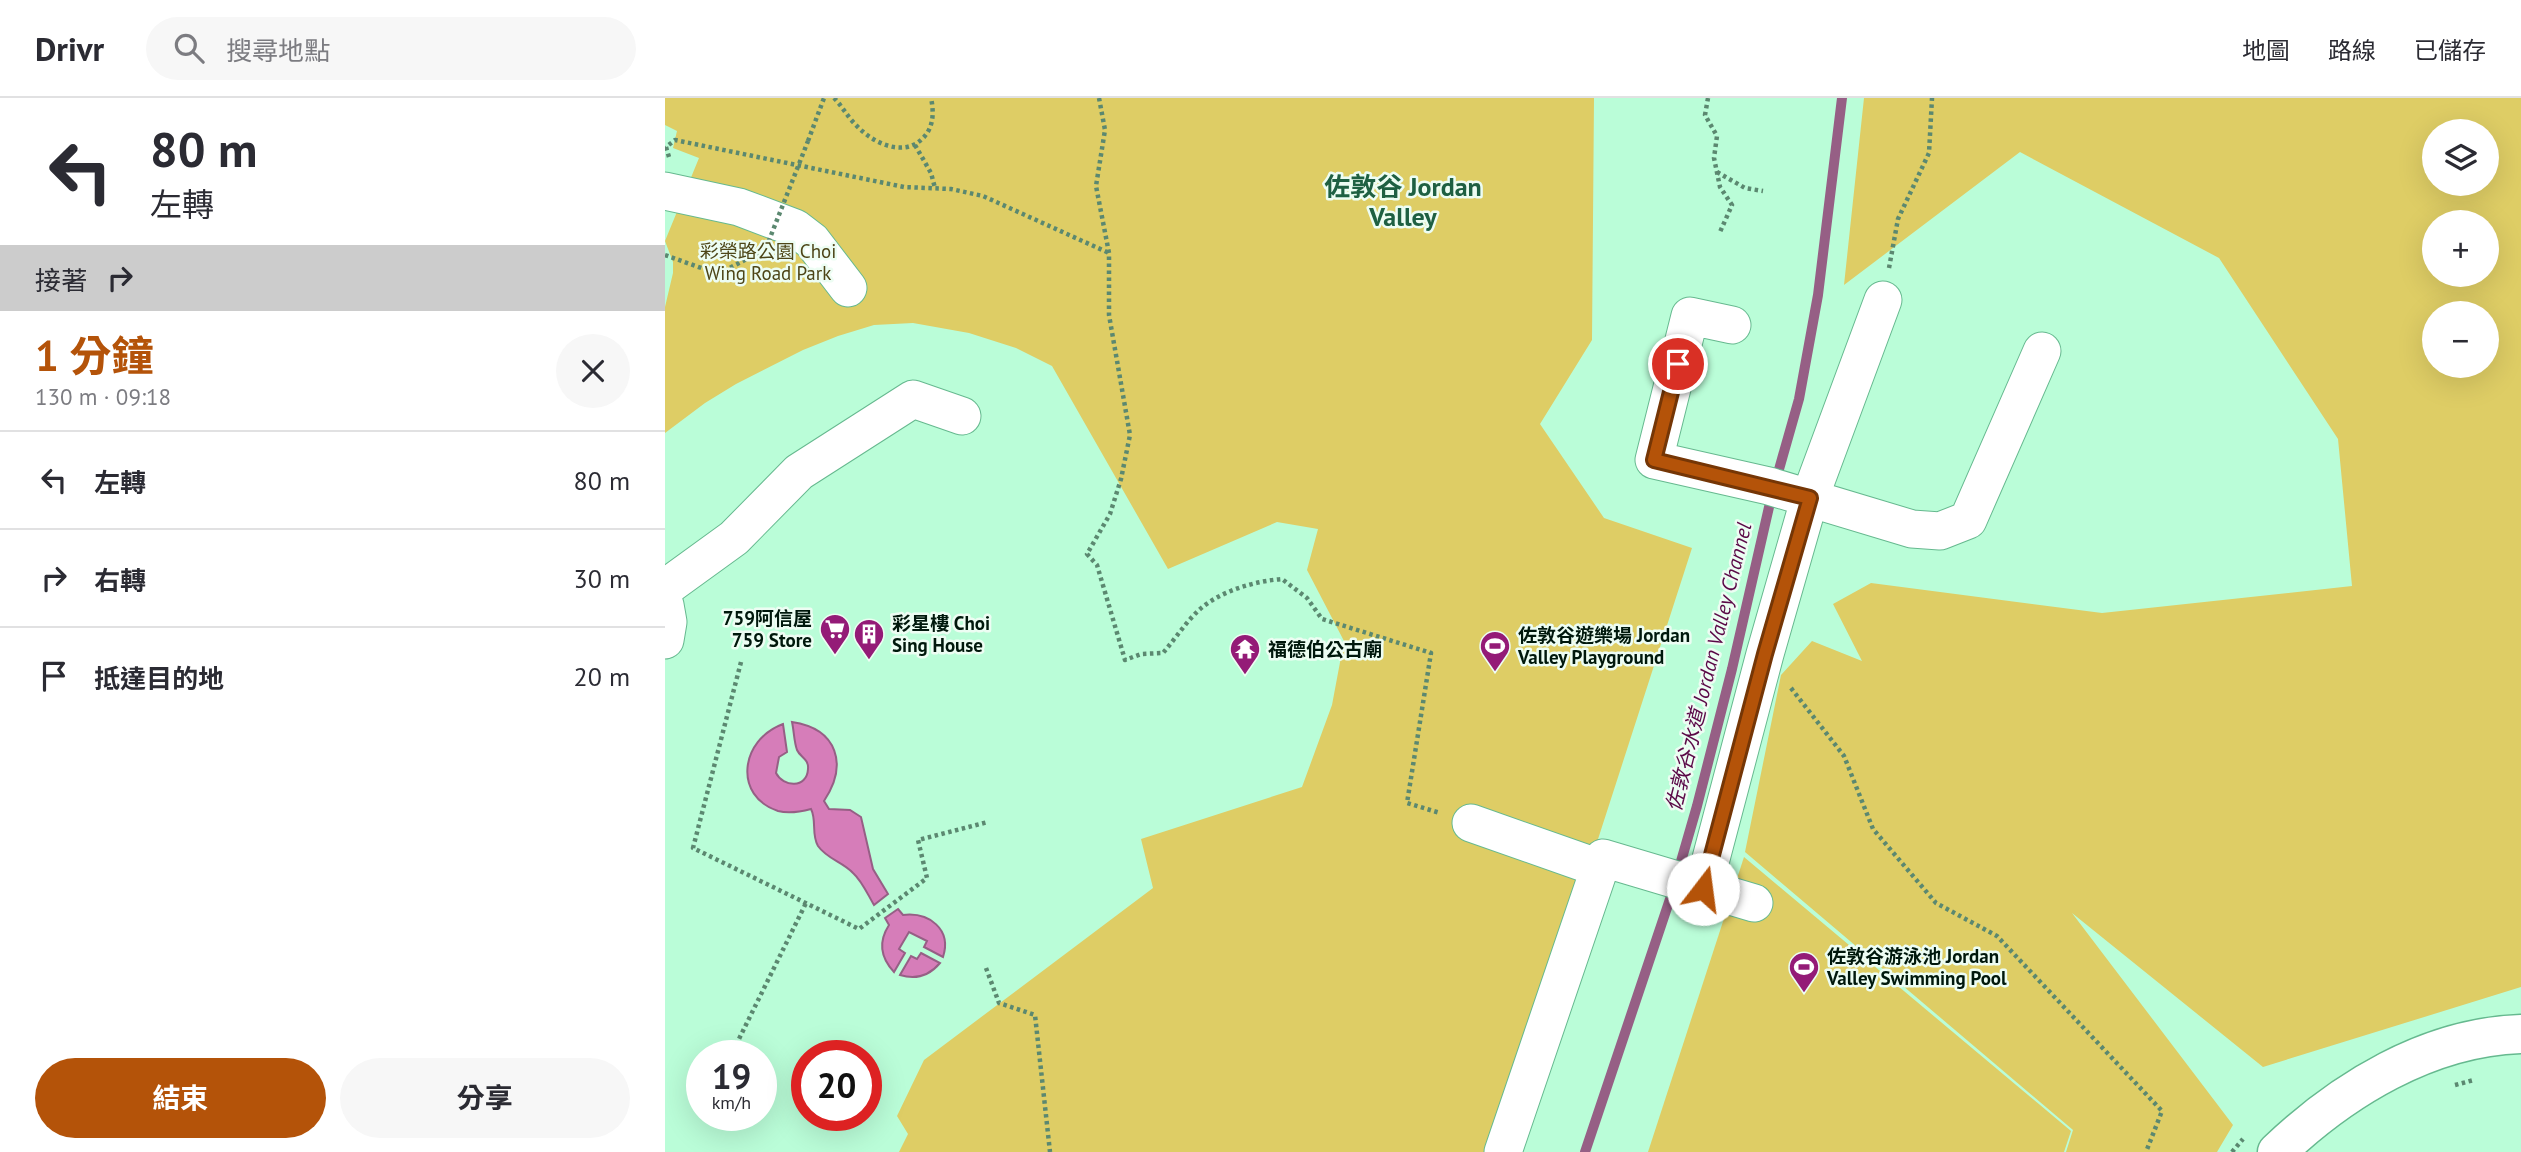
<!DOCTYPE html>
<html lang="zh-TW">
<head>
<meta charset="utf-8">
<style>
	body { margin:0; font-family:"PT Sans","Noto Sans TC",sans-serif; background:#f7f7f7; color:#2b2b33; height:100vh; display:flex; flex-direction:column; font-size:26px; white-space:nowrap }
	* { box-sizing:border-box; margin:0 }
	p { font-size:23px; color:#7c7c81 }
	.icon { flex:none; width:38px; height:38px; fill:none; stroke:currentColor; stroke-width:2; stroke-linecap:round; stroke-linejoin:round }
	.map { position:relative; flex:1; overflow:hidden }
	.details { display:flex; flex-direction:column; background:#fff; width:665px }
	.details>* { flex:none }
	.top-card { background:#fff; color:#2b2b33; overflow:hidden }
	.fabs { position:absolute; left:1757px; top:21px; display:grid; gap:14px }
	.fabs a { display:grid; place-items:center; width:77px; height:77px; border-radius:50%; background:#fff; box-shadow:0 7px 28px #0002; font-size:35px }
	.speed { position:absolute; left:21px; top:942px; display:flex; gap:14px; font-size:35px; font-weight:700; text-align:center }
	.speed>* { display:grid; place-content:center; width:91px; height:91px; border-radius:50%; background:#fff; box-shadow:0 7px 28px #0002; line-height:1 }
	.speed small { font-size:18px; font-weight:400 }
	.speed .limit { border:10px solid #d22; background:#fff; color:#111 }
	.pin { position:absolute; display:grid; place-items:center; width:60px; height:60px; color:#fff; margin:-30px; border:4px solid #fff; border-radius:50%; box-shadow:0 2px 7px #0007 }
	.me { position:absolute; width:77px; margin:-38px; rotate:15deg; stroke-linejoin:round; filter:drop-shadow(0 0 5px #0008) }
	.turn { display:flex; align-items:center; gap:24px; height:147px; padding:0 35px; font-size:32px }
	.turn .icon { width:91px; height:91px; stroke-width:2.5 }
	.turn b { display:block; font-size:49px; line-height:60px }
	.then { display:flex; align-items:center; height:66px; padding:0 35px; background:#0003; gap:14px; font-size:26px }
	.round { display:grid; place-items:center; flex:none; width:74px; height:74px; border-radius:37px; background:#f7f7f7 }
	.headline { display:flex; align-items:center; justify-content:space-between; height:119px; padding:0 35px }
	h1 { font-size:42px; font-weight:700; line-height:52px; color:#b45309 }
	.action { display:flex; gap:14px; margin-top:auto; padding:14px 35px }
	.action a { flex:1; height:80px; border-radius:42px; background:#b45309; color:#fff; font-size:28px; font-weight:700; line-height:80px; text-align:center }
	.action a+a { background:#f7f7f7; color:#2b2b33 }
	ul { padding:0; list-style:none }
	li { display:flex; align-items:center; gap:21px; height:98px; padding:0 35px; border-top:2px solid #e1e1e2 }
	li div { flex:1 }
	li b { display:block; font-size:26px }
	li em { font-style:normal }
	header { display:flex; align-items:center; gap:42px; box-sizing:border-box; height:98px; padding:0 35px; background:#fff; border-bottom:2px solid #e1e1e2 }
	header strong { font-size:33px }
	nav { display:flex; gap:38px; margin-inline-start:auto; font-size:24px }
	.search { width:490px; height:63px; background:#f7f7f7; display:flex; align-items:center; gap:18px; box-sizing:border-box; padding:0 24px; border-radius:38px; color:#7c7c81; font-size:26px }
	main { display:flex; flex:1; min-height:0 }
	.map>svg:first-child { display:block }
	.green { fill:#decd65; fill-rule:evenodd }
	.water { fill:#d67db9; stroke:#965f85; stroke-width:2 }
	.lines { fill:none; stroke-linecap:round; stroke-linejoin:round }
	.stream { stroke:#965f85; stroke-width:10 }
	.minor-casing { stroke:#66b98f; stroke-width:39 }
	.major-casing { stroke:#66b98f; stroke-width:41 }
	.path { stroke:#5b8870; stroke-width:4.5; stroke-dasharray:3.5 3.5; stroke-linecap:butt }
	.minor { stroke:#fff; stroke-width:37 }
	.major { stroke:#fff; stroke-width:38 }
	.path-bridge { stroke:#5b8870; stroke-width:4.5; stroke-dasharray:3.5 3.5; stroke-linecap:butt }
	.route-casing { stroke:#753606; stroke-width:18 }
	.route { stroke:#b45309; stroke-width:12 }
	.labels { text-anchor:middle; stroke-width:5; stroke-linejoin:round; paint-order:stroke }
	.park-label { font-size:19px; fill:#4d4517; stroke:#edfdf3 }
	.poi-label { font-size:19px; font-weight:bold; fill:#00180c; stroke:#edfdf3; text-anchor:start }
	.water-label { font-size:21px; font-style:italic; fill:#5a0847; stroke:#edfdf3 }
	.district-label { font-size:26px; font-weight:bold; fill:#1e6042; stroke:#edfdf3 }
</style>
</head>
<body>
<header>
<strong>Drivr</strong>
<div class="search"><svg class="icon" aria-label="search" viewBox="0 0 24 24"><circle cx="10" cy="10" r="6"/><path d="M15 15l6 6"/></svg>搜尋地點</div>
<nav><a>地圖</a><a>路線</a><a>已儲存</a></nav>
</header>
<main>
<section class="details">
<div class="top-card">
<div class="turn"><svg class="icon" aria-label="left" viewBox="0 0 24 24"><path d="M17 20v-9H6M10 6l-5 5 5 5"/></svg><div><b>80 m</b>左轉</div></div>
<div class="then">接著<svg class="icon" aria-label="right" viewBox="0 0 24 24"><path d="M7 20v-9h11M14 6l5 5-5 5"/></svg></div>
</div>
<div class="headline"><div><h1>1 分鐘</h1><p>130 m · 09:18</p></div><a class="round"><svg class="icon" aria-label="close" viewBox="0 0 24 24"><path d="M6 6l12 12M18 6L6 18"/></svg></a></div>
<ul>
<li><svg class="icon" aria-label="left" viewBox="0 0 24 24"><path d="M17 20v-9H6M10 6l-5 5 5 5"/></svg><div><b>左轉</b></div><em>80 m</em></li>
<li><svg class="icon" aria-label="right" viewBox="0 0 24 24"><path d="M7 20v-9h11M14 6l5 5-5 5"/></svg><div><b>右轉</b></div><em>30 m</em></li>
<li><svg class="icon" aria-label="arrive" viewBox="0 0 24 24"><path d="M6 21V4h12l-3 4 3 4H6"/></svg><div><b>抵達目的地</b></div><em>20 m</em></li>
</ul>
<div class="action"><a>結束</a><a>分享</a></div>
</section>
<div class="map">
<svg width="1856" height="1054" viewBox="0 0 1856 1054">
	<rect width="100%" height="100%" fill="#bafdd8"/>
	<g class="green">
		<path d="M0,0H929L927,242L875,326L939,420L1027,450L832,1054H234L243,1036L232,1018L259,962L488,790L476,741L637,689L667,607L679,543L642,472L653,431L612,424L503,471L387,268L351,250L304,235L248,225L209,227L173,238L138,252L71,286L40,305L0,335V209L8,175V164L0,143L34,60L8,50L12,33L0,27Z"/>
		<path d="M1199,0H1856V889L1598,969L1407,815L1568,1027L1552,1054H1401L1408,1032L1080,754L1116,577L1147,543L1197,563L1168,506L1206,485L1437,515L1687,488L1673,341L1554,160L1355,54L1179,187ZM1769,33H1822V86H1769ZM1769,124H1822V177H1769ZM1769,215H1822V268H1769Z"/>
		<path d="M1079,759L1406,1033L1399,1054H983Z"/>
	</g>
	<g class="water">
		<path d="M127,624C173,631 183,667 159,703L164,711L185,712L196,719L208,771L223,796L209,807C203,797 197,783 188,775C178,764 162,761 153,748C146,736 152,723 146,711C135,714 124,716 113,713C68,698 75,642 118,626L122,654L114,659L111,675C118,689 142,691 143,671C144,661 135,659 132,652C129,644 129,633 127,624Z"/>
		<path d="M233,811L238,817C264,814 287,831 278,859L259,849L262,843L244,834L234,851L240,855L229,874C215,859 213,844 224,827L220,820Z"/>
		<path d="M256,855L275,865C264,878 251,882 235,877L246,858L252,861Z"/>
	</g>
	<g class="lines">
		<g class="stream">
			<path d="M1111,382L1134,301L1153,197L1177,0"/>
			<path d="M920,1054L1006,798L1032,708L1067,571L1107,396"/>
		</g>
		<g class="minor-casing">
			<g id="minor">
				<path d="M0,93L74,109L130,130L147,143L183,190"/>
				<path d="M1067,227L1025,218L989,362L1104,388L1247,431L1275,433L1303,422L1377,253"/>
				<path d="M0,490L69,440L134,374L248,301L297,318"/>
				<path d="M0,507L3,524L0,542"/>
				<path d="M806,725L934,770"/>
				<path d="M1038,791L1100,556L1145,399L1218,202"/>
				<path d="M838,1054L938,760L1089,805"/>
			</g>
		</g>
		<g class="major-casing">
			<path id="major" d="M1612,1054C1677,992 1763,939 1856,936"/>
		</g>
		<g class="path">
			<path d="M169,0C177,8 182,18 190,26C206,44 237,60 257,41C269,30 269,14 266,0"/>
			<path d="M434,0L440,32L431,88L444,155V217L465,337L456,381L445,416L422,456L432,467L460,562L476,556L498,555C510,541 521,524 534,512C555,493 590,483 617,481L642,500L657,521L766,555L742,705L775,715"/>
			<path d="M1043,0L1040,17L1052,38L1049,60L1055,89L1067,107L1055,134"/>
			<path d="M143,43L159,0"/>
			<path d="M250,47L266,75L270,90"/>
			<path d="M4,59L1,49L10,42L239,89L286,91L318,98L444,155"/>
			<path d="M1052,74L1080,90L1098,93"/>
			<path d="M0,157L53,176L95,154"/>
			<path d="M1224,170L1233,121L1264,55L1267,0"/>
			<path d="M76,564L28,750L194,831L262,780L253,742L323,724"/>
			<path d="M1126,590L1179,658L1208,731L1271,805L1332,838L1497,1013L1481,1054"/>
			<path d="M321,870L334,905L370,917L385,1054"/>
			<path d="M71,947L141,805"/>
			<path d="M1790,987L1809,982"/>
			<path d="M1567,1054L1578,1041"/>
		</g>
		<use href="#minor" class="minor"/>
		<use href="#major" class="major"/>
		<path class="path-bridge" d="M101,150L143,43"/>
	</g>
	<g class="lines">
		<g class="route-casing">
			<path id="route" d="M1013,266L989,362L1145,400L1100,556L1038,791"/>
		</g>
		<use href="#route" class="route"/>
	</g>
	<defs>
		<g id="supermarket-pin" transform="scale(1.575)"><path d="M0 17L-7.5 6A9.5 9.5 0 1 1 7.5 6Z" fill="#941b77" stroke="#edfdf3"/><path d="M-6-5.5h2.5l.6 2H6L4.5 2H-2.5L-4.4-4H-6ZM-1.5 3.2a1.3 1.3 0 1 0 .1 0ZM3 3.2a1.3 1.3 0 1 0 .1 0Z" fill="#fff"/></g>
		<g id="building-pin" transform="scale(1.575)"><path d="M0 17L-7.5 6A9.5 9.5 0 1 1 7.5 6Z" fill="#941b77" stroke="#edfdf3"/><path d="M-4-6H4V6H1V3H-1V6H-4ZM-2.5-4.3h1.7v1.8h-1.7ZM.8-4.3h1.7v1.8H.8ZM-2.5-1h1.7V.8h-1.7ZM.8-1h1.7V.8H.8Z" fill="#fff"/></g>
		<g id="stadium-pin" transform="scale(1.575)"><path d="M0 17L-7.5 6A9.5 9.5 0 1 1 7.5 6Z" fill="#941b77" stroke="#edfdf3"/><path d="M0-5a6.5 5 0 1 0 0 10a6.5 5 0 1 0 0-10ZM-3.5-1.8h7v3.6h-7Z" fill="#fff"/></g>
		<g id="temple-pin" transform="scale(1.575)"><path d="M0 17L-7.5 6A9.5 9.5 0 1 1 7.5 6Z" fill="#941b77" stroke="#edfdf3"/><path d="M0-6L5-2H3V0L6.5 2.5H4V6H1.5V3h-3V6H-4V2.5H-6.5L-3 0V-2H-5Z" fill="#fff"/></g>
	</defs>
	<g fill-rule="evenodd">
		<use href="#supermarket-pin" x="170" y="531"/>
		<use href="#building-pin" x="204" y="536"/>
		<use href="#stadium-pin" x="830" y="548"/>
		<use href="#temple-pin" x="580" y="551"/>
		<use href="#stadium-pin" x="1139" y="869"/>
	</g>
	<g class="labels">
		<g class="park-label">
			<text x="103" y="160">彩榮路公園 Choi<tspan x="103" dy="22">Wing Road Park</tspan></text>
		</g>
		<g class="poi-label">
			<text x="147" y="527" text-anchor="end">759阿信屋<tspan x="147" dy="22">759 Store</tspan></text>
			<text x="227" y="532">彩星樓 Choi<tspan x="227" dy="22">Sing House</tspan></text>
			<text x="853" y="544">佐敦谷遊樂場 Jordan<tspan x="853" dy="22">Valley Playground</tspan></text>
			<text x="603" y="558">福德伯公古廟</text>
			<text x="1162" y="865">佐敦谷游泳池 Jordan<tspan x="1162" dy="22">Valley Swimming Pool</tspan></text>
		</g>
		<g class="water-label">
			<text transform="translate(1044 569) rotate(-76)" y="7">佐敦谷水道 Jordan Valley Channel</text>
		</g>
		<g class="district-label">
			<text x="738" y="98">佐敦谷 Jordan<tspan x="738" dy="30">Valley</tspan></text>
		</g>
	</g>
</svg>
<div class="fabs">
<a><svg class="icon" aria-label="layers" viewBox="0 0 24 24"><path d="M12 4l9 5-9 5-9-5zM3 14l9 5 9-5"/></svg></a>
<a>+</a>
<a>−</a>
</div>
<div class="speed"><div>19<small>km/h</small></div><div class="limit">20</div></div>
<div class="pin" style="left:1013px;top:266px;background:#d93025"><svg class="icon" aria-label="arrive" viewBox="0 0 24 24"><path d="M6 21V4h12l-3 4 3 4H6"/></svg></div>
<svg class="me" style="left:1038px;top:791px" viewBox="-20 -20 40 40"><circle r="19" fill="#fff"/><path d="M0-13L10 11 0 6-10 11z" fill="#b45309"/></svg>
</div>
</main>
</body>
</html>
